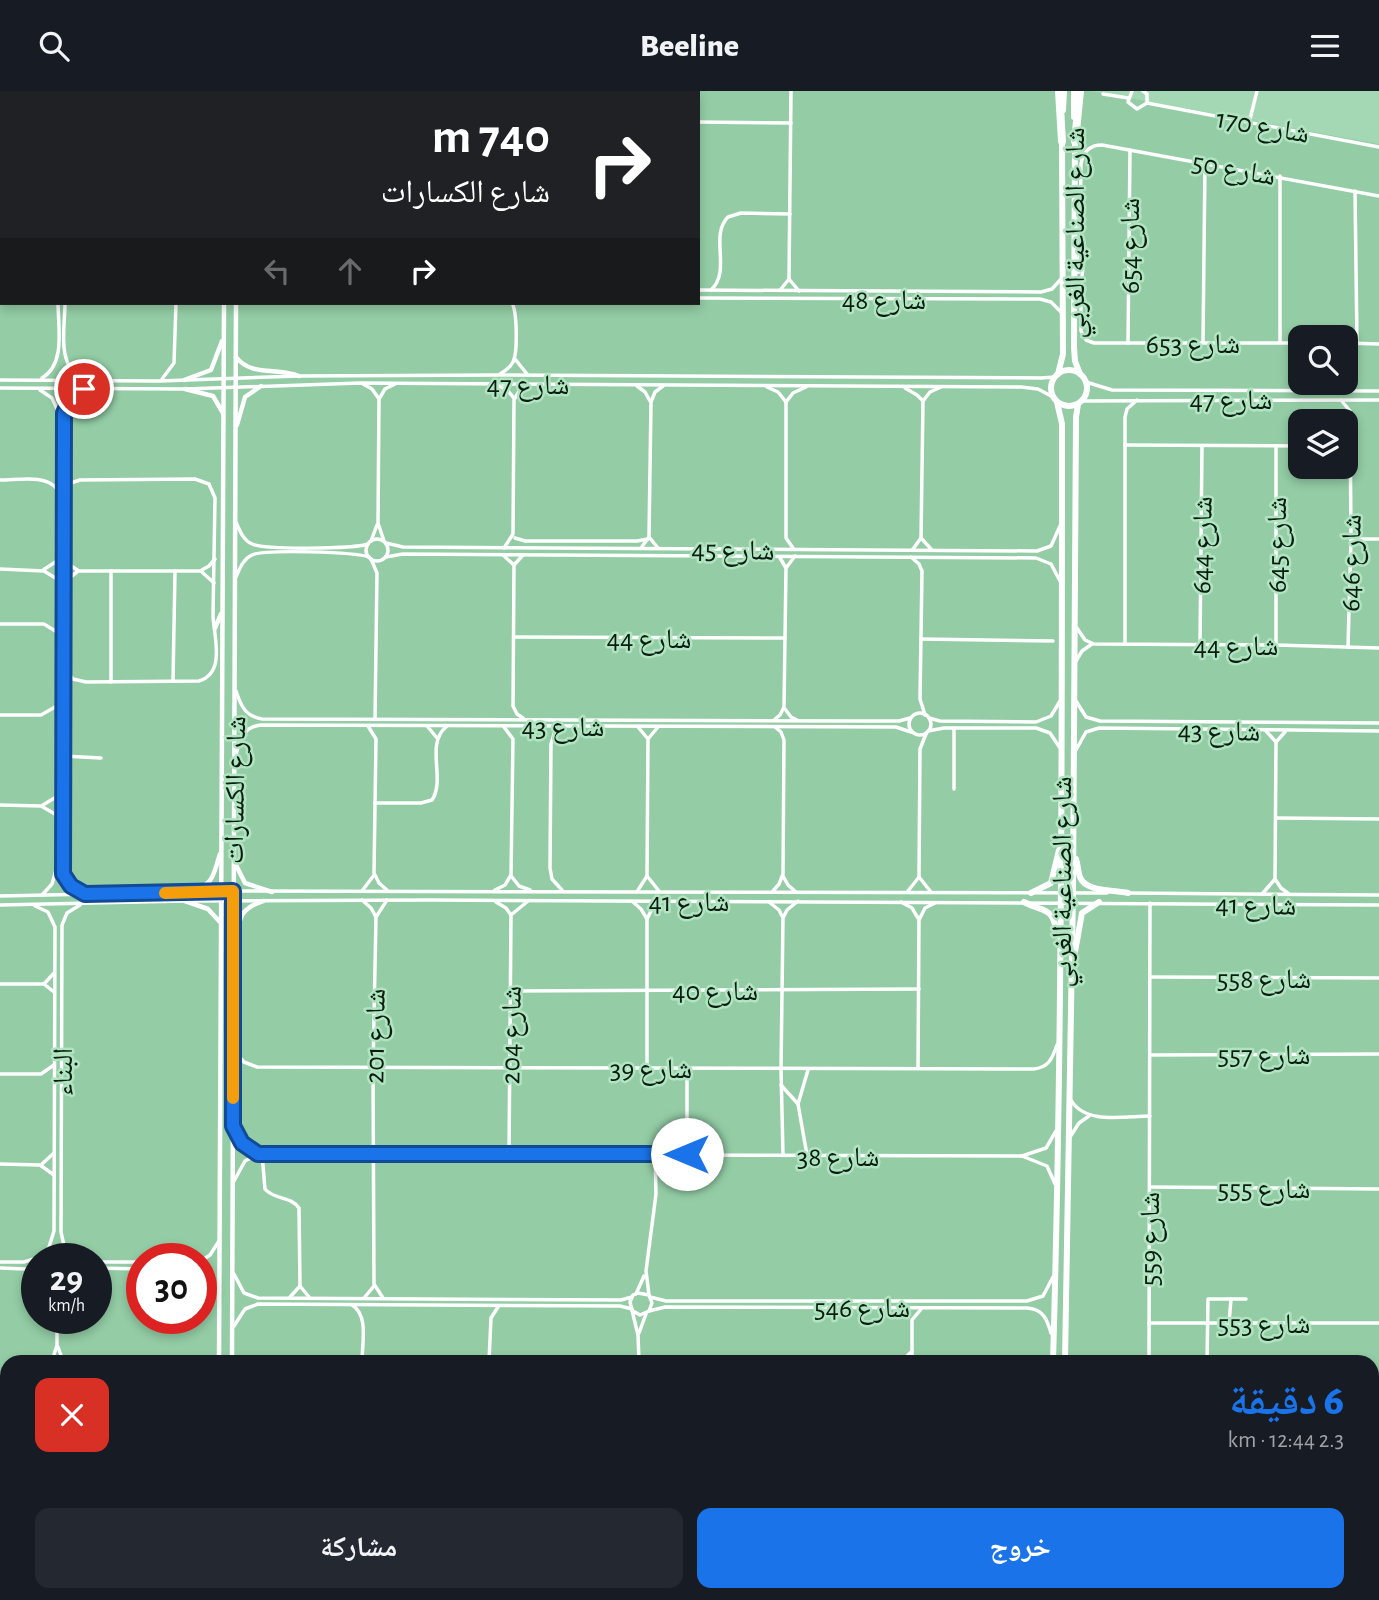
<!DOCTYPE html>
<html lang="ar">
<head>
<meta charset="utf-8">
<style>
	body { margin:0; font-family:"Alegreya Sans","Noto Naskh Arabic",sans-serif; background:#242831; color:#f1f3f6; direction:rtl; height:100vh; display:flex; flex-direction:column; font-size:26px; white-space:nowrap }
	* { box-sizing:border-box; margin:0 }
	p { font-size:23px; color:#9ea1a6 }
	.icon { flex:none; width:38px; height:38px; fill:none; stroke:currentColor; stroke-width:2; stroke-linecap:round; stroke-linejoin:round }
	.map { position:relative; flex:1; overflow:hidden; direction:ltr }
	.panel { position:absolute; left:0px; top:1264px; width:1379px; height:247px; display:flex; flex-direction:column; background:#171b24; border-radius:21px 21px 0 0; box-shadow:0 4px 10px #0003; direction:rtl }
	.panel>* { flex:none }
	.guide { position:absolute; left:0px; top:0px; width:700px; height:214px; box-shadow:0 4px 10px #0003; direction:rtl; background:#202124; color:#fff; overflow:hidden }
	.fabs { position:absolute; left:1288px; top:234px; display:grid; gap:14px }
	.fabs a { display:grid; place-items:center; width:70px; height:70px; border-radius:14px; background:#171b24; box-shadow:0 4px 10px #0003; font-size:35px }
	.speed { position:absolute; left:21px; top:1152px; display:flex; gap:14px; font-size:35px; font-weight:700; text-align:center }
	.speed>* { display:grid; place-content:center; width:91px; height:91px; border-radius:50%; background:#171b24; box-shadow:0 4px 10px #0003; line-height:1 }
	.speed small { font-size:18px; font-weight:400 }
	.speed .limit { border:10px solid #d22; background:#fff; color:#111 }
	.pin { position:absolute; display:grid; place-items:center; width:60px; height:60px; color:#fff; margin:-30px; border:4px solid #fff; border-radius:50%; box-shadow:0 2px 7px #0007 }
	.me { position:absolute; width:77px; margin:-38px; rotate:270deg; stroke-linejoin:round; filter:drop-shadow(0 0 5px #0008) }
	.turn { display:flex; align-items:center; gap:24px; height:147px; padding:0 35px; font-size:32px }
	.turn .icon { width:91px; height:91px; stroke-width:2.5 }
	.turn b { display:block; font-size:49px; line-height:60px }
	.lanes { display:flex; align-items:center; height:66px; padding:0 35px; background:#0003; justify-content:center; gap:35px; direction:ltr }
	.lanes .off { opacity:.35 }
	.round { display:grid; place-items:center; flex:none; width:74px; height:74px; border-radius:14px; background:#242831 }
	.overview { display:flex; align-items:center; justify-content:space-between; height:119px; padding:0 35px }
	h1 { font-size:42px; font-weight:800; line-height:52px; color:#1a73e8 }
	.button { display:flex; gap:14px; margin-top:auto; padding:14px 35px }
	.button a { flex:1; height:80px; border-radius:14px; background:#1a73e8; color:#fff; font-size:28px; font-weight:800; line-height:80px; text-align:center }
	.button a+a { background:#242831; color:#f1f3f6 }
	header { display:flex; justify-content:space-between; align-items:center; height:91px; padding:0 35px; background:#171b24; font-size:32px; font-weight:800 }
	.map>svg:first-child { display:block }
	.built { fill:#93cca5; fill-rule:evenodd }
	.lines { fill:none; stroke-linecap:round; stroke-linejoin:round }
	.minor { stroke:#fff; stroke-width:3.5 }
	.tertiary { stroke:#fff; stroke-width:4.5 }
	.primary { stroke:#fff; stroke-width:6 }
	.trunk { stroke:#fff; stroke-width:7 }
	.motorway { stroke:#fff; stroke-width:8 }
	.route-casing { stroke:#114b97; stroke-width:18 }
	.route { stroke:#1a73e8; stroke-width:12 }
	.slow { stroke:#f59e0b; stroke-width:12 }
	.labels { text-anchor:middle; stroke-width:5; stroke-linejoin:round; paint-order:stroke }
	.street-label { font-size:28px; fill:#091d11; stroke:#b1e4c0 }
</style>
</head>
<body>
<header><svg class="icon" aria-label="menu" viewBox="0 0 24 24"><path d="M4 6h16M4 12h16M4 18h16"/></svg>Beeline<svg class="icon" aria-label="search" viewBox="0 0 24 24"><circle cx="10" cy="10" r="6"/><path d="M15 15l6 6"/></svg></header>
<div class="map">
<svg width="1379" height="1509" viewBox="0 0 1379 1509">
	<rect width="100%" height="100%" fill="#a4d7b4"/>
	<path class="built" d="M0,0H1091L1379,53V1509H255L251,1503H1372V1270H7V1407L0,1406ZM2,2H698V212H2ZM1300,247H1346V292H1300ZM1300,331H1346V376H1300ZM37,1167H96V1227H37ZM142,1167H201V1227H142Z"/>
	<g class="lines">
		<g class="minor">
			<path d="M1132,0L1128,11L1137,18L1147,12V3L1143,0"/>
			<path d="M59,2V0"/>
			<path d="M66,2V0"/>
			<path d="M177,2V0"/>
			<path d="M382,2V0"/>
			<path d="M518,2V0"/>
			<path d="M1103,3L1128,7"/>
			<path d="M1147,12L1379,56"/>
			<path d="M0,19H2"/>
			<path d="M698,31L791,32"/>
			<path d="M1249,32L1257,0"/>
			<path d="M1355,100L1357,252"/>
			<path d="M0,110H2"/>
			<path d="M789,188L799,200"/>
			<path d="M781,198L789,188L791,0"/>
			<path d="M698,199L1041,201L1052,198L1062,187"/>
			<path d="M711,199C732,180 709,145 728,126L741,122L790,123"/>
			<path d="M0,206H2"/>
			<path d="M698,207L1040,208L1051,211L1062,222"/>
			<path d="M65,212C65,238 56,273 82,288"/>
			<path d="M1203,251L1205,72"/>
			<path d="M1280,251V85"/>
			<path d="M1128,252L1130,59"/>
			<path d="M1300,252H1094L1086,249L1081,240V197L1083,175L1080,151L1081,73C1083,60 1090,54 1102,54L1379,105"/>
			<path d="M1346,252L1379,253"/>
			<path d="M515,268L527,283"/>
			<path d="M500,283C505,280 510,277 513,271C518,261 517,221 512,212"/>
			<path d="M42,287C66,273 58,236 58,212"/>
			<path d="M162,288L174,272L176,212"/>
			<path d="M0,289L160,290L299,285L499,284L1041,287L1055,286"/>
			<path d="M1086,291L1112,299L1379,300"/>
			<path d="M363,293L372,298L379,308"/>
			<path d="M498,295L507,299L514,307"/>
			<path d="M637,295L645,301L650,310"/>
			<path d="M767,296L778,301L786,311V447L793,457"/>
			<path d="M0,297L185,298L360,292L1021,296L1038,298L1053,306"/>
			<path d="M905,297L917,304L923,310"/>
			<path d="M40,299L52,307L58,320L56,779L52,793L42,804"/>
			<path d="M82,299L71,307L64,322L63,778L69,792L84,802"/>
			<path d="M1341,309L1350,320L1351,448L1348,556"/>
			<path d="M1083,310L1379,309"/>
			<path d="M786,311L793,302L806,296"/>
			<path d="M1125,354L1300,355"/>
			<path d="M0,389C18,389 46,383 57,398"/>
			<path d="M236,431C240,440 243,449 252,453C265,459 353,458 368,453"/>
			<path d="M649,446L658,457"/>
			<path d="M515,447L525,450H637L648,448"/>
			<path d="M921,447L931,458"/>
			<circle cx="377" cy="459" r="11"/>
			<path d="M1351,448H1379"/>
			<path d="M371,450L377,434"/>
			<path d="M384,450L378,432L379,308L385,298L395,293"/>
			<path d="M386,452L403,456L1037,460L1051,455L1060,435"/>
			<path d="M504,457L513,443L514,309L519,300L530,294"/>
			<path d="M641,457L649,446L651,311L655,301L663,295"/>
			<path d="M913,458L921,447L923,310L930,301L941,296"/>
			<path d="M503,464L514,474"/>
			<path d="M386,466L403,463L1036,467L1051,473L1060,490"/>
			<path d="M911,466L919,473L922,480L920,608L925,624"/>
			<path d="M371,468L377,482L375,628"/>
			<path d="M65,471L79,480H200L209,475L215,468"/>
			<path d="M786,477L795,465"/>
			<path d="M0,478L44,480L57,488"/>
			<path d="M43,479L57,470"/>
			<path d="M202,481L214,492"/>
			<path d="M236,486C240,477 243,468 252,464C264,458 355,461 369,466"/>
			<path d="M64,491L77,481"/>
			<path d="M0,533H44L57,541"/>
			<path d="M1077,537L1085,549L1094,553L1276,554L1379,557"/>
			<path d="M514,546L785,547"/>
			<path d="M921,548L1053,550"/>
			<path d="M1125,552V326L1127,318L1137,309"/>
			<path d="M1200,553L1202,355"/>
			<path d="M1276,554V355"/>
			<path d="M1076,570L1082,560L1092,553"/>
			<path d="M64,578L73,588L86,591L199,590C226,582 214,546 213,525L215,407L209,393L195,388L80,389L71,392L65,398"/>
			<path d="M173,590L175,480"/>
			<path d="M111,591V480"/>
			<path d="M236,600C241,615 245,625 262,628L858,630H899L910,627"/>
			<path d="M1076,610L1086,626L1100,630L1379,632"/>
			<path d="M785,618L791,626L797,629"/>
			<circle cx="920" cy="633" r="11"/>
			<path d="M0,624H41L55,616"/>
			<path d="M523,627L517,623L513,615L514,474L523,464"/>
			<path d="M929,627L940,630L1036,631L1051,625L1060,610"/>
			<path d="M775,628L780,624L784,616L786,477L780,467"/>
			<path d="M368,635L376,648L374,782L379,792L387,799"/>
			<path d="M427,635L437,647"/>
			<path d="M560,636L554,643L551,653L550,777L552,788L562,799"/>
			<path d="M638,636L648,648"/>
			<path d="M928,640L944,637H1036L1050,642L1060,657"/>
			<path d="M1266,640L1276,651"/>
			<path d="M1285,641L1276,651L1275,788L1281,797L1289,803"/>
			<path d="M926,643L920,658L919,786L931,801"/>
			<path d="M1076,659L1086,641L1099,637L1379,640"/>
			<path d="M236,664C240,648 243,636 261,634L896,636L911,641"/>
			<path d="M63,665L101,667"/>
			<path d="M954,698V637"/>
			<path d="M375,712H421L432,709C446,688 425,654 446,636"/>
			<path d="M0,714L41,715L55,723"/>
			<path d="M43,714L56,706"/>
			<path d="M1276,727L1379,728"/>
			<path d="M647,785L659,800"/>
			<path d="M783,785L788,794L796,801"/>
			<path d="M512,786L519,795L530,799"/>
			<path d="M495,799L505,794L511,784L513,648L504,636"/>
			<path d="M638,799L647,785L648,648L658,636"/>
			<path d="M362,800L374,784"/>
			<path d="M773,800L779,793L783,783L784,649L781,641L775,636"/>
			<path d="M908,800L919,786"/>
			<path d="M1129,802L1379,804"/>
			<path d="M1263,802L1275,788"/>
			<path d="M0,805L233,800L1107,802"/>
			<path d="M362,809L371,817L376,826"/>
			<path d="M496,811L506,817L511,824L509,1063"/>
			<path d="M633,811L641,818L647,828"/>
			<path d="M769,811L779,819L782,825"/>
			<path d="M901,811L912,817L918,827"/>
			<path d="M0,814L185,810L429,809L1379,814"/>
			<path d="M35,815L48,821L55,836L54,1140L48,1159"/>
			<path d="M511,824L528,810"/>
			<path d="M1150,886L1379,887"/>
			<path d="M0,893H44L54,901"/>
			<path d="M44,893L54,882"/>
			<path d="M511,900L919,898"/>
			<path d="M234,960L244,971L257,976L1034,978C1049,976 1052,968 1057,954"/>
			<path d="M1150,964L1379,963"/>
			<path d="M647,977V828L652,818L661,810"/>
			<path d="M918,977L919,829L925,817L935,812"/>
			<path d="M0,983H41L54,974"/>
			<path d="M781,994L798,1013"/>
			<path d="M1071,1009C1085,1034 1125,1025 1150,1025"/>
			<path d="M234,1037L242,1052L256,1062"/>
			<path d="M1070,1046L1079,1032L1089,1025"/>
			<path d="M262,1063L265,1098C274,1109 291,1105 299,1117L300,1195L309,1206"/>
			<path d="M687,1063V978"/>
			<path d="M783,1064L781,978L783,827L787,819L798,810"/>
			<path d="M807,1064L798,1013L808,979"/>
			<path d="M1022,1065L1046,1057L1056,1040"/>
			<path d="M0,1073L40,1074L54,1084"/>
			<path d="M42,1073L54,1062"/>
			<path d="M234,1090L245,1070L258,1063L1022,1065L1047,1075L1055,1093"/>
			<path d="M1150,1096L1379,1098"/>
			<path d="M65,1159L61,1141L62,834L67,822L80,814"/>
			<path d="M41,1167C50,1155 63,1155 72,1167"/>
			<path d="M201,1170L210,1164L219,1150"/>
			<path d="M0,1171H24L37,1167"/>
			<path d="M96,1171H142"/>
			<path d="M0,1177L25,1178L37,1181"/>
			<path d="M96,1177L142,1178"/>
			<path d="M201,1179L210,1184L219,1201"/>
			<path d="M234,1183L244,1202L258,1207L621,1209L632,1206"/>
			<path d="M636,1203L644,1185"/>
			<path d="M649,1204L646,1180L656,1103L655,1063"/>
			<path d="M290,1206L300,1195"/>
			<path d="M650,1206L666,1210H1027L1043,1205L1053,1186"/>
			<path d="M364,1207L374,1195"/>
			<path d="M383,1207L374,1193L373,977L376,826L387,809"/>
			<path d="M352,1214C369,1224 362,1253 362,1270"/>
			<path d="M633,1220L640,1224L649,1220L652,1212L649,1204L638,1202L633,1204L630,1211L638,1244L639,1270"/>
			<path d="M649,1220L665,1216L1027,1217C1043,1218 1047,1228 1051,1242"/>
			<path d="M1149,1232H1379"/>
			<path d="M1229,1232L1231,1208"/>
			<path d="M234,1235L245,1218L258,1213L620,1215L632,1218"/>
			<path d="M639,1242L646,1223"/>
			<path d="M58,1256L63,1270"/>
			<path d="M52,1270L57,1254V1227"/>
			<path d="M489,1270L491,1227L498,1216"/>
			<path d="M797,1270H898L906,1266L912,1260"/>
			<path d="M912,1270V1229L922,1217"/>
			<path d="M1149,1270L1150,812"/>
			<path d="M1171,1270V1267"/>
			<path d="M1207,1270L1208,1208H1246"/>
			<path d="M0,1283H7"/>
			<path d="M0,1366H7"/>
			<path d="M1372,1372H1379"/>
			<path d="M1372,1447H1379"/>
			<path d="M1372,1493H1379"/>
			<path d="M249,1503L258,1509"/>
			<path d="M647,1503L650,1509"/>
			<path d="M913,1503V1509"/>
			<path d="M360,1509H369"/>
			<path d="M489,1509V1503"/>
			<path d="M620,1509L629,1505"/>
			<path d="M1109,1509V1503"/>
		</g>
		<g class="tertiary">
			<path d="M224,0V2"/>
			<path d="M238,2V0"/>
			<path d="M236,266C251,286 278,276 299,285"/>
			<path d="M184,289L211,279L222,250"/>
			<path d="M185,298L213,305L223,322"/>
			<path d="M237,334L245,306L261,295"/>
			<path d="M215,537L221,523"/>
			<path d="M235,772L245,792L272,801"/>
			<path d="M189,802C215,792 212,787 220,763"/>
			<path d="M185,810L208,818L219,830"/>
			<path d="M234,857C240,831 236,819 263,810"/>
			<path d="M219,1270L224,212"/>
			<path d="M232,1270L236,212"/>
			<path d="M239,1503L240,1509"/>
		</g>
		<g class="primary">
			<path d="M1074,0V26"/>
			<path d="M1063,19L1064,0"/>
			<path d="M1075,47L1074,256L1075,270L1080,283"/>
			<path d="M1078,180L1081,162"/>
			<circle cx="1069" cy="297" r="18"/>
			<path d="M1058,283L1063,263L1062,47"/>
			<path d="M1076,768C1078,774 1078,781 1080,786C1085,801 1115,799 1128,802"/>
			<path d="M1031,802L1051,792L1059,759"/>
			<path d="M1024,811C1044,822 1052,814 1057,842"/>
			<path d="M1075,861L1082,822L1099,811"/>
			<path d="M1053,1270C1062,958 1062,645 1062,333L1057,311"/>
			<path d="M1065,1270L1073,802L1076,326L1078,313"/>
			<path d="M1047,1509V1503"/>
			<path d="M1059,1509V1503"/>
		</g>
		<path class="trunk" d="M226,1509L227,1503"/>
		<g class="motorway">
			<path d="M1059,0L1062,50"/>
			<path d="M1075,50L1080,0"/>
		</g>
	</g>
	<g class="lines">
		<g class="route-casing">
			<path id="route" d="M84,298L71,307L64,322L63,783L71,795L85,803L233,800V1035L242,1052L258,1063H687"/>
		</g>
		<use href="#route" class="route"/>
		<path class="slow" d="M165,802L233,800V1007"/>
	</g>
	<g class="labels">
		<g class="street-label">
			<text transform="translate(1263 34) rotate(10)" y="10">شارع 170</text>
			<text transform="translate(1234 77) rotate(10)" y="10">شارع 50</text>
			<text transform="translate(1074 142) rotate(-90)" y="10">شارع الصناعية الغربي</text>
			<text transform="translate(1129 155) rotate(-90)" y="10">شارع 654</text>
			<text x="884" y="218">شارع 48</text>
			<text x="1193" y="262">شارع 653</text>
			<text x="528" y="303">شارع 47</text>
			<text x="1231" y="318">شارع 47</text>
			<text transform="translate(1201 454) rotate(-89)" y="10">شارع 644</text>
			<text transform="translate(1276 454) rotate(-90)" y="10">شارع 645</text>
			<text transform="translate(733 458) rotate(1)" y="10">شارع 45</text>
			<text transform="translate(1350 472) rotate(-89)" y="10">شارع 646</text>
			<text x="649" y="557">شارع 44</text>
			<text x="1236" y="564">شارع 44</text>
			<text x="563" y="645">شارع 43</text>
			<text transform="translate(1219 639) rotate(1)" y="10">شارع 43</text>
			<text transform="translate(234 699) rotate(-89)" y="10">شارع الكسارات</text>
			<text transform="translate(1061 791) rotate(-90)" y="10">شارع الصناعية الغربي</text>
			<text x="689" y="820">شارع 41</text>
			<text transform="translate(1256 813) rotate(1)" y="10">شارع 41</text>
			<text x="1264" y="897">شارع 558</text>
			<text x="715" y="909">شارع 40</text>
			<text transform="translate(510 944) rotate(-89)" y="10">شارع 204</text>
			<text transform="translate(374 945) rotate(-89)" y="10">شارع 201</text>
			<text x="1264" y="973">شارع 557</text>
			<text x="651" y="987">شارع 39</text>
			<text transform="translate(62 981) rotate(-90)" y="10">البناء</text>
			<text x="838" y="1075">شارع 38</text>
			<text x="1264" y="1107">شارع 555</text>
			<text transform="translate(1149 1148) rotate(-90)" y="10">شارع 559</text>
			<text x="862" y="1226">شارع 546</text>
			<text x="1264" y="1242">شارع 553</text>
		</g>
	</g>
</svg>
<div class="fabs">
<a><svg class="icon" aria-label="search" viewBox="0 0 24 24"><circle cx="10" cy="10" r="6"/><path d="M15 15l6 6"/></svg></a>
<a><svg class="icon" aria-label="layers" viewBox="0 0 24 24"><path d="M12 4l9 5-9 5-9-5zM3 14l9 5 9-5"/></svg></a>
</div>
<div class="speed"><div>29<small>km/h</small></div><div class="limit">30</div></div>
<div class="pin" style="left:84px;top:298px;background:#d93025"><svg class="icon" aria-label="arrive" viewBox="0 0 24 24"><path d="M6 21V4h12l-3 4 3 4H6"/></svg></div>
<svg class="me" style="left:687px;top:1063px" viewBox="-20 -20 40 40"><circle r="19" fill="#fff"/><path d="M0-13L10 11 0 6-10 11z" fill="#1a73e8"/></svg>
<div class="guide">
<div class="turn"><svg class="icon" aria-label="right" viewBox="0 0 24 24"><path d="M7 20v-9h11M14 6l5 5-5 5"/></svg><div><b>740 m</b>شارع الكسارات</div></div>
<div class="lanes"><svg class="icon off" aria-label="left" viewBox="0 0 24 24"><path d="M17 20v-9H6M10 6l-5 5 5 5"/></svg><svg class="icon off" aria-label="ahead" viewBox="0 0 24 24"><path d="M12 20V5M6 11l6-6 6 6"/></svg><svg class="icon" aria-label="right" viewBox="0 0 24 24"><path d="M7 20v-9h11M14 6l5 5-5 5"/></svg></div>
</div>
<section class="panel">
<div class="overview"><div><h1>6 دقيقة</h1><p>2.3 km · 12:44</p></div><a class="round" style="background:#d93025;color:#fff"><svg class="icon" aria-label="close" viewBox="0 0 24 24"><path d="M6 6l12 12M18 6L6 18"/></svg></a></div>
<div class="button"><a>خروج</a><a>مشاركة</a></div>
</section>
</div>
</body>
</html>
